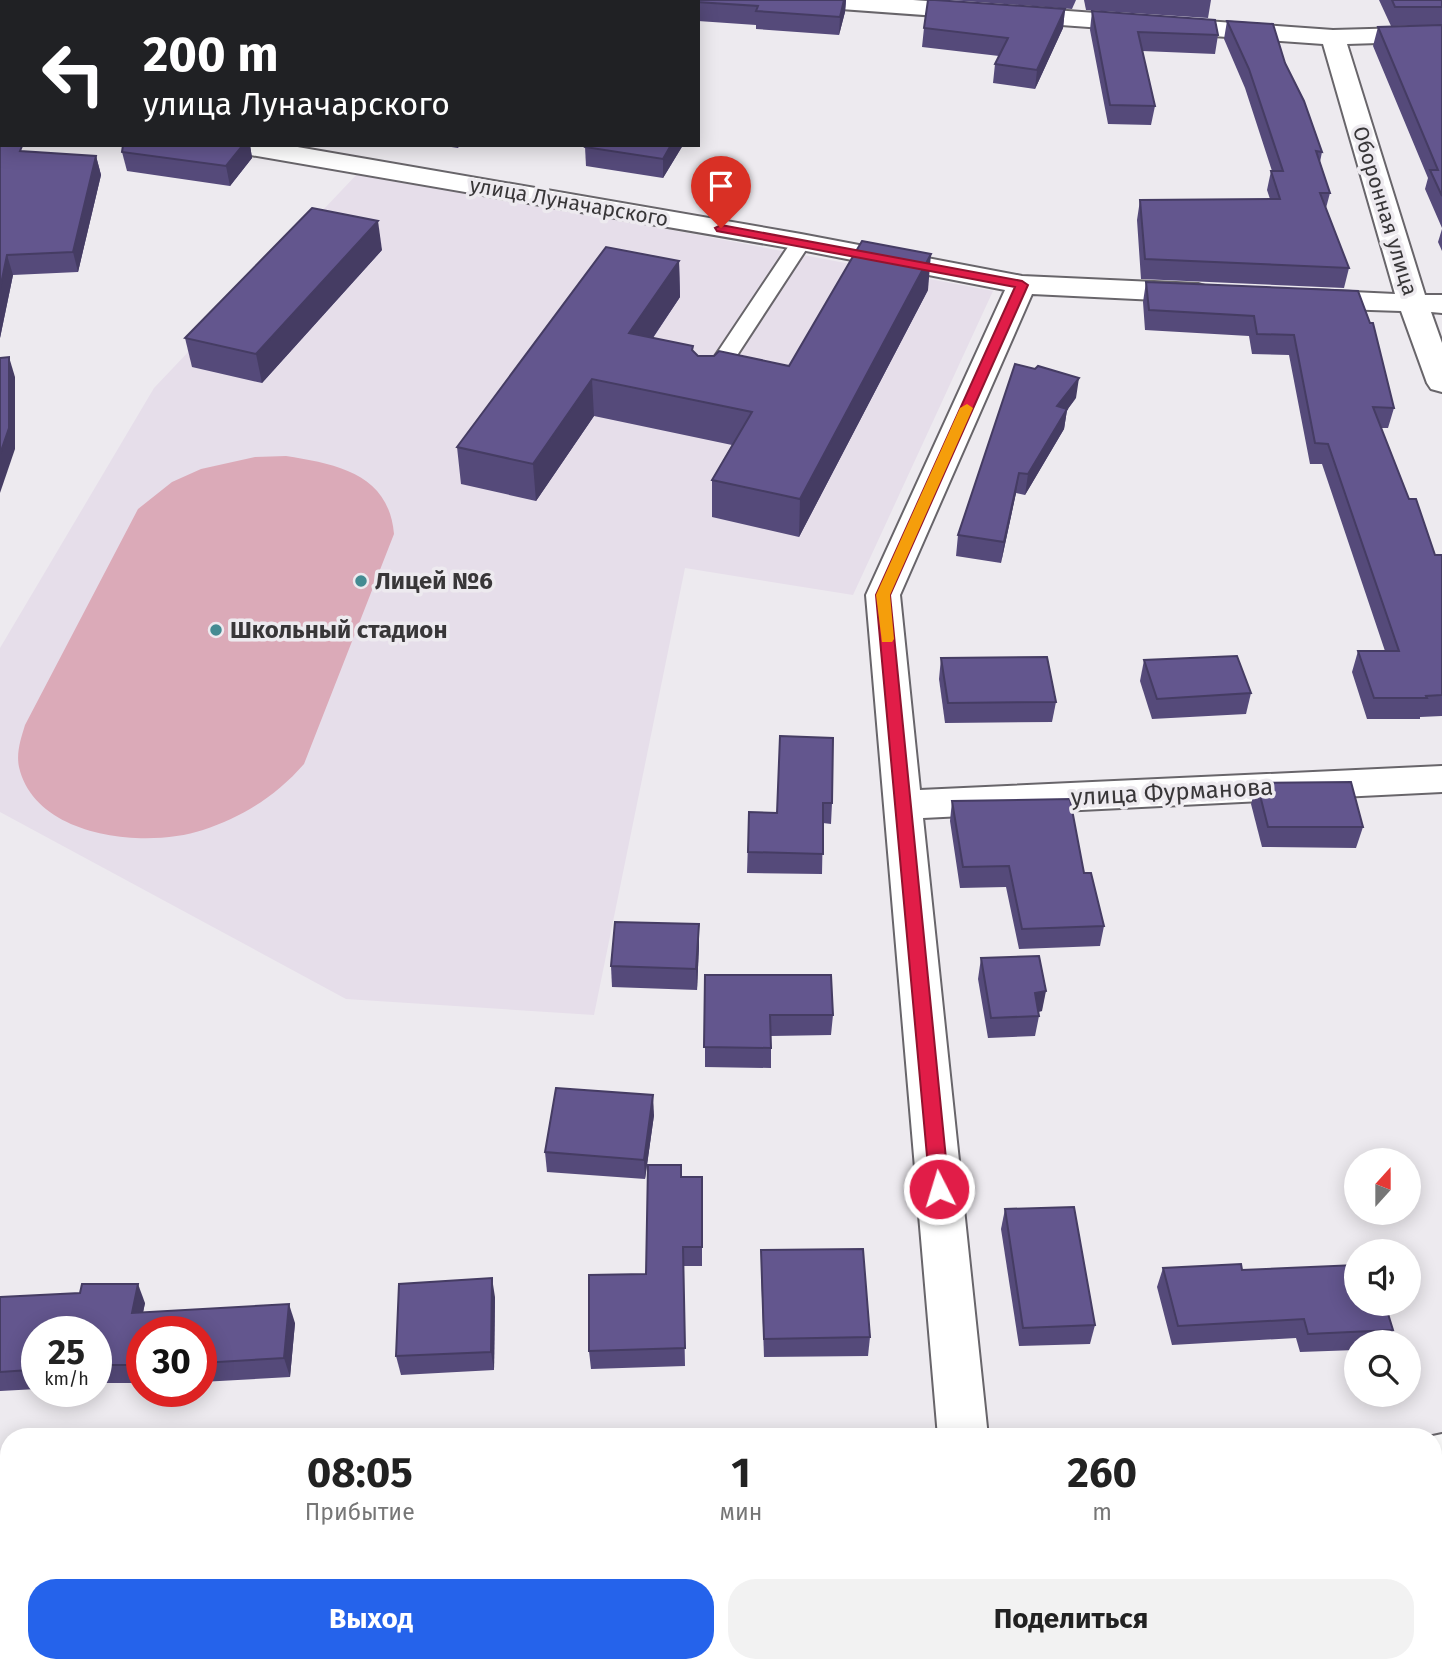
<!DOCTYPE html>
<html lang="ru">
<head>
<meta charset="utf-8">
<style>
	body { margin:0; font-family:"Fira Sans",sans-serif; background:#f2f2f2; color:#222; height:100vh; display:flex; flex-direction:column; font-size:26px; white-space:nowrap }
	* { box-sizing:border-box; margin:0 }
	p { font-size:23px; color:#767676 }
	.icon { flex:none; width:38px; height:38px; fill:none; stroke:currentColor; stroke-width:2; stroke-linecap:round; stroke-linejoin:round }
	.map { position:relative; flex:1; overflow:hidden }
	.sheet { position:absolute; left:0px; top:1428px; width:1442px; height:245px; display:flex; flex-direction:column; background:#fff; border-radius:28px 28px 0 0; box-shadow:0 4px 18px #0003 }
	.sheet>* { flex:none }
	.banner { position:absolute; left:0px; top:0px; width:700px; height:147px; box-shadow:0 4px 18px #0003; background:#202124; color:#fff; overflow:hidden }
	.needle { width:46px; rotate:21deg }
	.fabs { position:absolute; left:1344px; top:1148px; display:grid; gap:14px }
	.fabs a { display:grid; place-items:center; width:77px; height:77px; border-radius:50%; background:#fff; box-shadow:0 4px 18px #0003; font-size:35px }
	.speed { position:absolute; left:21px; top:1316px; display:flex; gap:14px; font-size:35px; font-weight:700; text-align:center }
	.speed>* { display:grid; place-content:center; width:91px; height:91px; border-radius:50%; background:#fff; box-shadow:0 4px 18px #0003; line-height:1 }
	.speed small { font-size:18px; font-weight:400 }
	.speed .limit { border:10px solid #d22; background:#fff; color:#111 }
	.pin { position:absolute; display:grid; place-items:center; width:60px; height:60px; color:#fff; margin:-72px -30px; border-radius:50% 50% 50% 0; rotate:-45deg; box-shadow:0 0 7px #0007 }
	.pin .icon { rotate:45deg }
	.me { position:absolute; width:77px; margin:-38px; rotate:355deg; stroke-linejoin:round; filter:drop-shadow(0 0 5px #0008) }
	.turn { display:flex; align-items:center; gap:24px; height:147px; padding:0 28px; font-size:32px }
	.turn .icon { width:91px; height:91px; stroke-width:2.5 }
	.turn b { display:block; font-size:49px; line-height:60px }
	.eta { display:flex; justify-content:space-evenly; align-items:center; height:119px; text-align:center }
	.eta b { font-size:42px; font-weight:700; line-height:49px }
	.primary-button { display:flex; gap:14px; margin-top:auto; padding:14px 28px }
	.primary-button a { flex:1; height:80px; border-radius:28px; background:#2563eb; color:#fff; font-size:28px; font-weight:700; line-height:80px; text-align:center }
	.primary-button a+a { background:#f2f2f2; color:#222 }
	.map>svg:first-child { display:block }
	.built { fill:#e6deea }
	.green { fill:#dbaab8 }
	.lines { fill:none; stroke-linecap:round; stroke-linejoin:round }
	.lane-casing { stroke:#68656a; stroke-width:4 }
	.street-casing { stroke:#68656a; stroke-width:4 }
	.lane { fill:#fff; fill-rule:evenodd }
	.street { fill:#fff; fill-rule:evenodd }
	.wall { fill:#554a7a }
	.shaded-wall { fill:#453c63 }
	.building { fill:#63568e; stroke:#453c63; stroke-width:2 }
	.route { fill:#e11d48; stroke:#92132f; stroke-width:2 }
	.slow { fill:#f59e0b }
	.poi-dot { fill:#448b92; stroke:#edeaef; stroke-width:2.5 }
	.labels { text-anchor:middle; stroke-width:7; stroke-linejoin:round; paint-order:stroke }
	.far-street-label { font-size:21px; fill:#383638; stroke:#edeaef }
	.poi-label { font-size:24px; font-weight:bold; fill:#383638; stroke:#edeaef; text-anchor:start }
	.street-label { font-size:24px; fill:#383638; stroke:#edeaef }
</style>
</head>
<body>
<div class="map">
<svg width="1442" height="1673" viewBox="0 0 1442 1673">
	<rect width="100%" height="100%" fill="#edeaef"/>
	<path class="built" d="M360,171L993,291L853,595L685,568L594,1015L346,999L0,812V648L154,388Z"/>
	<path class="green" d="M286,456C337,464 389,474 394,534L304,764C276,796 244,816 203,830C146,849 35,838 19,767C16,753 21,738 25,725L138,509L172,482L201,469L255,457Z"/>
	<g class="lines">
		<g class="lane-casing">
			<path id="lane" d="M801,236L808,238L811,242L717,386L714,391H698L695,386L794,238Z"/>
		</g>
		<g class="street-casing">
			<g id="street">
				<path d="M801,0H913L1333,30L1442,27V41L1347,44L1425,295H1442V313L1431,312L1442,343V392L1431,389L1427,383L1401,311L1310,308L1300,305L1296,299L1300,293L1310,290L1395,294L1323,44L813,7L805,5Z"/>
				<rect x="0" y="96" width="2" height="16"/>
				<path d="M226,145H286L801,234L1022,276L1198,284L1208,287L1212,293L1208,299L1198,302L1032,294L900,595L920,790L1442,766V792L923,818L988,1437H938L866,595L1005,290L801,250L239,153L230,151Z"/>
				<path d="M1442,1434V1480L1433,1481V1437H1428Z"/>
				<rect x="0" y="1493" width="9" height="48"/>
				<rect x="951" y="1664" width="54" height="9"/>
			</g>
		</g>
		<use href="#lane" class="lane"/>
		<use href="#street" class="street"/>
	</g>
	<g class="wall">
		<path d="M17,0H196L195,2H17Z"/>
		<path d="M641,0H846L845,12L839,35L756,29V25L698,21V2H641Z"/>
		<path d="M950,0H1076L1072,9Z"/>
		<path d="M1084,0H1211L1208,18L1086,10Z"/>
		<path d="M1379,0H1442V25L1391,26Z"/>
		<path d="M1065,9L1063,28L1035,89L993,83L995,64L999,56L922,47L924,28Z"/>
		<path d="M1092,11L1218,35L1215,54L1142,51L1155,106L1151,125L1108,124L1090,30Z"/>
		<path d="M1227,21L1285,63L1322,152L1320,162L1330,193L1326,208L1349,268L1344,288L1141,279L1137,220L1140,200L1270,199L1267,190L1271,171H1272L1245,88L1224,39Z"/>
		<path d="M1442,25V228L1425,189L1428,178L1373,46L1378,27Z"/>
		<path d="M123,145H250L252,158L230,186L127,171L122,152Z"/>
		<path d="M438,145H460L458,148Z"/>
		<path d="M683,145L663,178L586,166L585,147Z"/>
		<path d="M0,146L23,151L96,156L101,175L78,272L13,275L0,338Z"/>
		<path d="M1442,229V251L1438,242Z"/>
		<path d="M382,250L262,383L192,367L185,338Z"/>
		<path d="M679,261L680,297L653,338L693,346V351L698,356L789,366L928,290L799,537L712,517V480L732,445L594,416L536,501L461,484L457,447Z"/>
		<path d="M1146,282L1358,291L1394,408L1388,428H1381L1409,499L1435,555H1442V716L1420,717V719H1367L1352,672L1358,651H1385L1322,464H1310L1289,355L1252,354L1249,336L1145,330L1143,302Z"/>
		<path d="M1076,398L1067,410L1064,429L1025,495L1016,493L1001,563L956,556L958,535Z"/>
		<path d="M941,658L1056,702L1052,722L945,723L939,679Z"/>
		<path d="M1144,660L1251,693L1246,714L1152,719L1140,681Z"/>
		<path d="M780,736L832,803L831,824L823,823L822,874L747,873L749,812L777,813Z"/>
		<path d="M1257,783L1363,827L1356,848L1262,847L1251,804Z"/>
		<path d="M952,801L1084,873L1104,926L1100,946L1019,949L1006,887L960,888L950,821Z"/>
		<path d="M699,924V945L697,990L612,987L611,966Z"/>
		<path d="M981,958L1042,1011L1038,1012L1039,1016L1035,1036L988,1038L978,979Z"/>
		<path d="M705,975L833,1015L831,1035L771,1036V1068L705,1067Z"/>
		<path d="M654,1115L645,1179L547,1172L545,1152Z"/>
		<path d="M681,1177H702V1266H683L685,1366L591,1369L589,1351L646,1274Z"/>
		<path d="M1005,1209L1095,1325L1090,1344L1019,1346L1001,1229Z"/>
		<path d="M761,1250L870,1337L868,1356L764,1357L761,1269Z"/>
		<path d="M1163,1268L1242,1270L1393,1330L1388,1342H1356V1350L1300,1352L1296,1338L1172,1345L1157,1287Z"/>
		<path d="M0,1297L145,1303L143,1312L295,1323L290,1377L201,1382V1332H142V1383H96V1332H37V1389L0,1391Z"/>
		<path d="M495,1297L494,1370L401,1375L396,1356Z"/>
		<rect x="1433" y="1478" width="9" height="124"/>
		<path d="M1056,1664H1183L1185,1673H1057Z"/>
		<path d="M1270,1664H1359L1362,1673H1272Z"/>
	</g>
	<g class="shaded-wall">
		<path d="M179,0H196L195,2H178Z"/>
		<path d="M844,0H846L845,12L839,35L840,17Z"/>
		<path d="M1065,9L1063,28L1035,89L1037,70Z"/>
		<path d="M243,145H250L252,158L230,186L226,166Z"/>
		<path d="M671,145H683L663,178V159Z"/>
		<path d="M96,156L101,175L78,272L73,252Z"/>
		<path d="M378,221L382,250L262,383L256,354Z"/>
		<path d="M931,254L928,290L799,537L800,499Z"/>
		<path d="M7,255L13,275L0,338V289Z"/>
		<path d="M679,261L680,297L631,370L629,333Z"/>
		<path d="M9,357L15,377V449L0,493V454Z"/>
		<path d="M1079,378L1076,398L1067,410L1064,429L1025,495L1028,474L1057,406Z"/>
		<path d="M592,379L594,416L536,501L533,464Z"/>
		<path d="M1019,473L1016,493L1001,563L1004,542Z"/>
		<path d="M699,924V945L697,990L696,969Z"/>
		<path d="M1046,991L1042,1011L1031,1013L1035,993Z"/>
		<path d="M653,1095L654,1115L645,1179L644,1160Z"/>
		<path d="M492,1278L495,1297L494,1370L491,1352Z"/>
		<path d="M138,1284L145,1303L139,1332L132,1313Z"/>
		<path d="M289,1304L295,1323L290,1377L284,1358Z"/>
		<path d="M30,1365L37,1378V1386L29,1370Z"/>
	</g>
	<g class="building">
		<path d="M46,0H179L178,2H45Z"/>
		<path d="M311,0H413L427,2H310Z"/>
		<path d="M665,0H844L840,17L756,11L758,6Z"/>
		<path d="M928,0H935L1065,9L1037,70L995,64L1008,38L924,28Z"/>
		<path d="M1392,0H1442V7H1395Z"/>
		<path d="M1092,11L1215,20L1218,35L1138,32L1155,106L1110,105Z"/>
		<path d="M1227,21L1273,24L1285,63L1304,101L1322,152L1316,151L1330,193H1320L1349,268L1145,259L1140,200L1280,199L1271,171H1283L1249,69Z"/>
		<path d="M1442,25V196L1430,170H1438L1378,27Z"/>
		<path d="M123,145H243L226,166L122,152Z"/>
		<path d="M586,145H671L663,159L585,147Z"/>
		<path d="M0,146H22L20,151L96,156L73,252L7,255L0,289Z"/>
		<path d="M312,208L378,221L256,354L185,338Z"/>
		<path d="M862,241L931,254L800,499L712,480L752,412L592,379L533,464L457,447L606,247L679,261L629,333L693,346L692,350L698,356H714L719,351L789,366Z"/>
		<path d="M1146,282L1358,291L1370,323H1373L1394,408L1373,407L1409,499H1416L1435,555H1442V695L1426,696L1427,698H1374L1358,651H1399L1328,444L1315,443L1294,335L1257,334L1254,316L1149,310Z"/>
		<path d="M9,357V428L0,454V358Z"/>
		<path d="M1015,364L1035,369L1038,366L1079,378L1057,406L1067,409L1028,474L1019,473L1004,542L958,535Z"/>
		<path d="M1237,656L1251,693L1157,699L1144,660Z"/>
		<path d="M1047,657L1056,702L948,703L941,658Z"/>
		<path d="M780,736L833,738L832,803H823V854L748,852L749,812L777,813Z"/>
		<path d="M1351,782L1363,827H1268L1257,783Z"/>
		<path d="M1070,799L1084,873H1091L1104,926L1022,929L1009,866L963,867L952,801Z"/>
		<path d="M615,922L699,924L696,969L611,966Z"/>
		<path d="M1039,956L1046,991L1035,993L1039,1016L991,1018L981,958Z"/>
		<path d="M705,975H831L833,1015H770L771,1048L704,1047Z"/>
		<path d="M556,1088L653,1095L644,1160L545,1152Z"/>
		<path d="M648,1165H681V1177H702V1247H683L685,1348L589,1351V1275L646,1274Z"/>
		<path d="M1074,1207L1095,1325L1023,1328L1005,1209Z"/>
		<path d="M863,1249L870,1337L764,1339L761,1250Z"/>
		<path d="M1241,1264L1242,1270L1356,1265V1304H1385L1393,1330L1308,1334L1304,1319L1178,1326L1163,1268Z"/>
		<path d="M492,1278L491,1352L396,1356L399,1284Z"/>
		<path d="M82,1284H138L132,1313L289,1304L284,1358L201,1363V1332H142V1365H96V1332H37V1365H30L29,1370L0,1372V1297L80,1293Z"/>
		<path d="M1433,1478H1442V1585L1433,1586Z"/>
		<path d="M528,1664H605V1673H527Z"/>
		<path d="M1064,1664H1183L1185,1673H1065Z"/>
		<path d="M1282,1664H1359L1362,1673H1284Z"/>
		<path d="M53,1668L52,1673H0V1670Z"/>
	</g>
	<path class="route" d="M721,225L1022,281L1028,285L890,595L949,1189L946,1195L939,1197L933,1195L930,1189L876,595L1015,287L717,231L715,228Z"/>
	<path class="slow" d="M967,404L973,408L890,595L894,639L892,642H882L876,595L960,408Z"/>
	<g class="poi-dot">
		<circle cx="361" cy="581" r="7"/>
		<circle cx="216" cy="630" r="7"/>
	</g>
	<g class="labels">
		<g class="far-street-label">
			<text transform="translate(569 202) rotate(10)" y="7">улица Луначарского</text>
			<text transform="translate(1385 211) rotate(73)" y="7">Оборонная улица</text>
		</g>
		<g class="poi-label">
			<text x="375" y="589">Лицей №6</text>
			<text x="230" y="638">Школьный стадион</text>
		</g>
		<g class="street-label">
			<text transform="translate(1172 792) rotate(-3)" y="8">улица Фурманова</text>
		</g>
	</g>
</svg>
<div class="fabs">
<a><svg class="needle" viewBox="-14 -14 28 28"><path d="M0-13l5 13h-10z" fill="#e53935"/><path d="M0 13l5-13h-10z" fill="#767676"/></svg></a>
<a><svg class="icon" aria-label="sound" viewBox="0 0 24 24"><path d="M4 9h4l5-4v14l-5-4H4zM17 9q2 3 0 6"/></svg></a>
<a><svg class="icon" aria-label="search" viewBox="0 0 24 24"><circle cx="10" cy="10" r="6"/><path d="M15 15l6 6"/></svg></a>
</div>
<div class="speed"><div>25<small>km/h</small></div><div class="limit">30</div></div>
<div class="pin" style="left:721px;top:228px;background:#d93025"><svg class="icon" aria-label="arrive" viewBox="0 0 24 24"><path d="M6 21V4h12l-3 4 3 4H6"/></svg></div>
<svg class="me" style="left:939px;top:1189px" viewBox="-20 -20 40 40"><circle r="17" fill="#e11d48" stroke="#fff" stroke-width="3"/><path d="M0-11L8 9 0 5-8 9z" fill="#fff"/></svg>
<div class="banner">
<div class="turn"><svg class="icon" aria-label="left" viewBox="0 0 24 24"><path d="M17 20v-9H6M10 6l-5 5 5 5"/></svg><div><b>200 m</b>улица Луначарского</div></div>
</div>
<section class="sheet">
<div class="eta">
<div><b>08:05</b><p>Прибытие</p></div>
<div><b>1</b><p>мин</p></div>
<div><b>260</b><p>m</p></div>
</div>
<div class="primary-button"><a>Выход</a><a>Поделиться</a></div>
</section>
</div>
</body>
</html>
